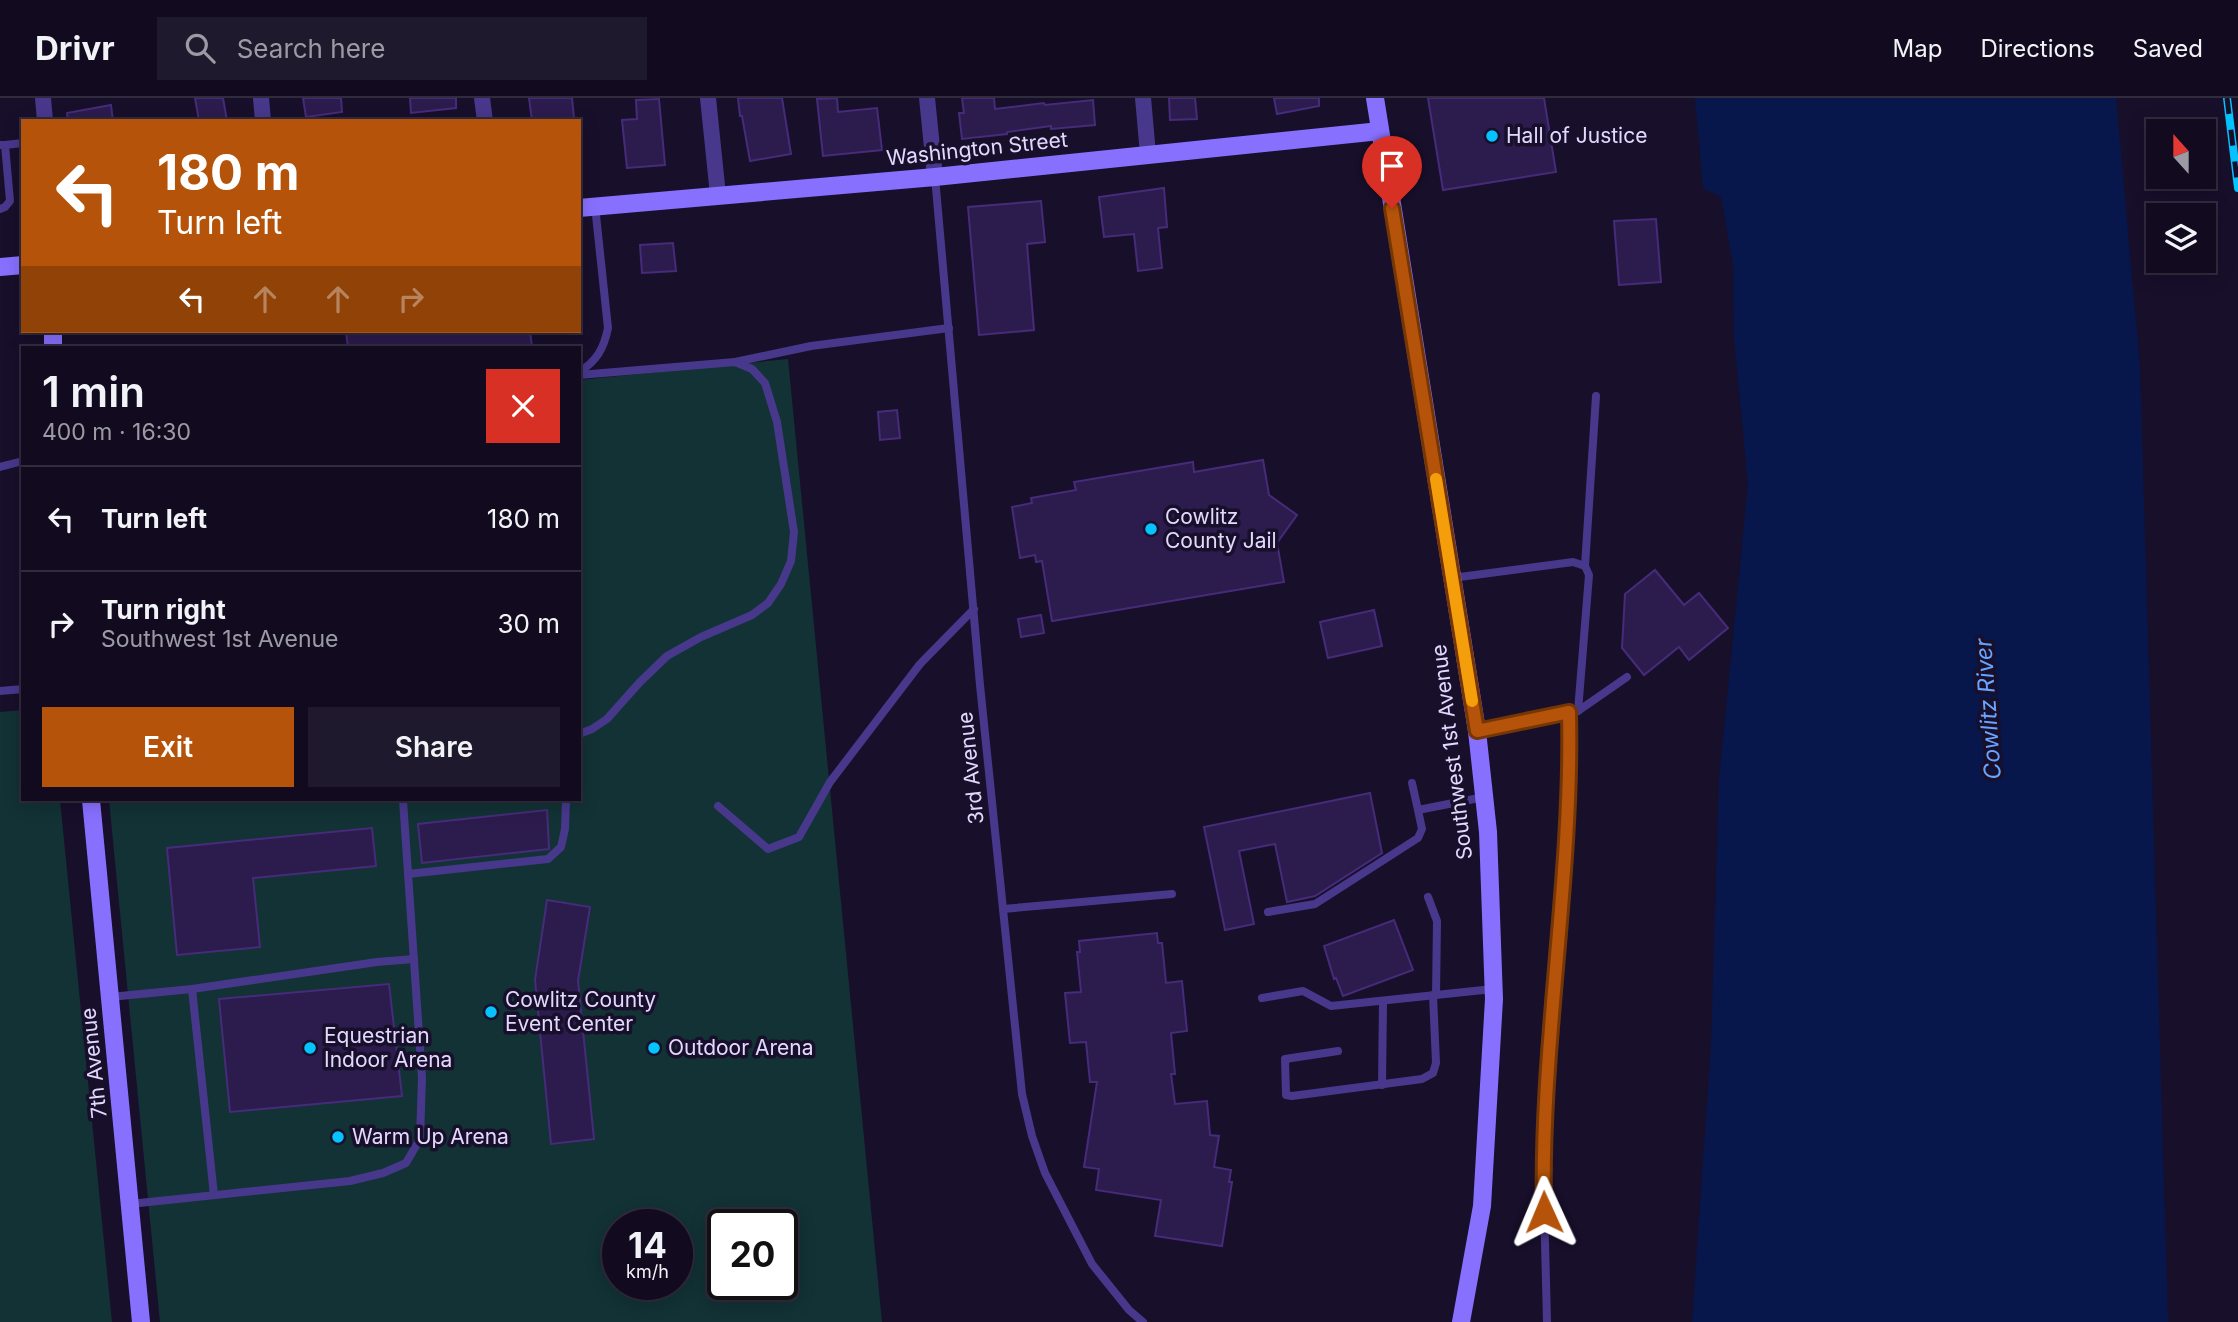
<!DOCTYPE html>
<html lang="en">
<head>
<meta charset="utf-8">
<style>
	body { margin:0; font-family:Inter,sans-serif; background:#1f192d; color:#f1f3f6; height:100vh; display:flex; flex-direction:column; font-size:26px; white-space:nowrap }
	* { box-sizing:border-box; margin:0 }
	p { font-size:23px; color:#9c9ba5 }
	.icon { flex:none; width:38px; height:38px; fill:none; stroke:currentColor; stroke-width:2; stroke-linecap:round; stroke-linejoin:round }
	.map { position:relative; flex:1; overflow:hidden }
	.details { position:absolute; left:21px; top:248px; width:560px; height:455px; display:flex; flex-direction:column; background:#120b20; border-radius:0px; box-shadow:0 4px 18px #0003,0 0 0 2px #312b3e }
	.details>* { flex:none }
	.guide { position:absolute; left:21px; top:21px; width:560px; height:214px; border-radius:0px; box-shadow:0 4px 18px #0003,0 0 0 2px #312b3e; background:#b45309; color:#fff; overflow:hidden }
	.needle { width:46px; rotate:339deg }
	.controls { position:absolute; left:2146px; top:21px; display:grid; gap:14px }
	.controls a { display:grid; place-items:center; width:70px; height:70px; border-radius:0px; background:#120b20; box-shadow:0 4px 18px #0003,0 0 0 2px #312b3e; font-size:35px }
	.speed { position:absolute; left:602px; top:1111px; display:flex; gap:14px; font-size:35px; font-weight:700; text-align:center }
	.speed>* { display:grid; place-content:center; width:91px; height:91px; border-radius:50%; background:#120b20; box-shadow:0 4px 18px #0003,0 0 0 2px #312b3e; line-height:1 }
	.speed small { font-size:18px; font-weight:400 }
	.speed .limit { border:4px solid #111; border-radius:10px; background:#fff; color:#111 }
	.pin { position:absolute; display:grid; place-items:center; width:60px; height:60px; color:#fff; margin:-72px -30px; border-radius:50% 50% 50% 0; rotate:-45deg; box-shadow:0 0 7px #0007 }
	.pin .icon { rotate:45deg }
	.me { position:absolute; width:77px; margin:-38px; rotate:359deg; stroke-linejoin:round; filter:drop-shadow(0 0 5px #0008) }
	.turn { display:flex; align-items:center; gap:24px; height:147px; padding:0 21px; font-size:32px }
	.turn .icon { width:91px; height:91px; stroke-width:2.5 }
	.turn b { display:block; font-size:49px; line-height:60px }
	.lanes { display:flex; align-items:center; height:66px; padding:0 21px; background:#0003; justify-content:center; gap:35px; direction:ltr }
	.lanes .off { opacity:.35 }
	.round { display:grid; place-items:center; flex:none; width:74px; height:74px; border-radius:0px; background:#1f192d }
	.headline { display:flex; align-items:center; justify-content:space-between; height:119px; padding:0 21px }
	h1 { font-size:42px; font-weight:600; line-height:52px }
	.action { display:flex; gap:14px; margin-top:auto; padding:14px 21px }
	.action a { flex:1; height:80px; border-radius:0px; background:#b45309; color:#fff; font-size:28px; font-weight:600; line-height:80px; text-align:center }
	.action a+a { background:#1f192d; color:#f1f3f6 }
	ul { padding:0; list-style:none }
	li { display:flex; align-items:center; gap:21px; height:105px; padding:0 21px; border-top:2px solid #312b3e }
	li div { flex:1 }
	li b { display:block; font-size:26px }
	li em { font-style:normal }
	header { display:flex; align-items:center; gap:42px; box-sizing:border-box; height:98px; padding:0 35px; background:#120b20; border-bottom:2px solid #312b3e }
	header strong { font-size:33px }
	nav { display:flex; gap:38px; margin-inline-start:auto; font-size:24px }
	.search { width:490px; height:63px; background:#1f192d; display:flex; align-items:center; gap:18px; box-sizing:border-box; padding:0 24px; border-radius:0px; color:#9c9ba5; font-size:26px }
	.map>svg:first-child { display:block }
	.green { fill:#123235; fill-rule:evenodd }
	.water { fill:#08174b }
	.building { fill:#2c1b4d; stroke:#462b7a; stroke-width:2 }
	.lines { fill:none; stroke-linecap:round; stroke-linejoin:round }
	.lane { stroke:#47388c; stroke-width:8 }
	.street { stroke:#47388c; stroke-width:16 }
	.secondary { stroke:#8870ff; stroke-width:18 }
	.rail-casing { stroke:#05c3ff; stroke-width:8 }
	.rail { stroke:#180f2b; stroke-width:5; stroke-dasharray:16; stroke-linecap:butt }
	.route-casing { stroke:#753606; stroke-width:18 }
	.route { stroke:#b45309; stroke-width:12 }
	.slow { stroke:#f59e0b; stroke-width:12 }
	.poi-dot { fill:#05c3ff; stroke:#180f2b; stroke-width:2.5 }
	.labels { text-anchor:middle; stroke-width:7; stroke-linejoin:round; paint-order:stroke }
	.poi-label { font-size:21px; fill:#e3d9ff; stroke:#180f2b; text-anchor:start }
	.street-label { font-size:21px; fill:#e3d9ff; stroke:#180f2b }
	.water-label { font-size:23px; font-style:italic; fill:#67a4ff; stroke:#180f2b }
</style>
</head>
<body>
<header>
<strong>Drivr</strong>
<div class="search"><svg class="icon" aria-label="search" viewBox="0 0 24 24"><circle cx="10" cy="10" r="6"/><path d="M15 15l6 6"/></svg>Search here</div>
<nav><a>Map</a><a>Directions</a><a>Saved</a></nav>
</header>
<div class="map">
<svg width="2238" height="1224" viewBox="0 0 2238 1224">
	<rect width="100%" height="100%" fill="#180f2b"/>
	<g class="green">
		<path d="M788,261L882,1224H160L109,702H579V282ZM618,1127H677V1186H618ZM723,1127H782V1186H723Z"/>
		<path d="M23,612V702H60L112,1224H0V614Z"/>
	</g>
	<path class="water" d="M1695,0H2116L2140,269L2168,1224H1692L1711,947L1719,682L1748,386L1734,240L1733,166L1721,99L1703,90Z"/>
	<g class="building">
		<path d="M195,0H223L227,23H199Z"/>
		<path d="M303,0H341L342,14L306,19Z"/>
		<path d="M410,0H456V10L411,15Z"/>
		<path d="M529,0H572L574,20L571,21L572,23H532Z"/>
		<path d="M738,0H782L791,56L750,63L742,18H740Z"/>
		<path d="M837,0L838,14L877,10L882,52L823,58L817,1Z"/>
		<path d="M962,0H994L995,11L1044,5L1045,7L1093,2L1095,27L1051,31V28L1007,34V36L962,41L959,15H964Z"/>
		<path d="M1169,0H1195L1197,21L1170,22Z"/>
		<path d="M1274,0H1319V8L1277,16Z"/>
		<path d="M1428,0H1544L1556,74L1443,92Z"/>
		<path d="M659,1L665,67L627,70L622,22L637,21L636,2Z"/>
		<path d="M111,7L113,23H68L67,15Z"/>
		<path d="M1164,90L1167,129L1158,130L1162,170L1138,173L1134,136L1104,139L1099,99Z"/>
		<path d="M1041,103L1045,144L1027,146L1034,232L979,237L968,109Z"/>
		<path d="M1656,121L1661,184L1619,187L1614,123Z"/>
		<path d="M673,145L676,173L642,175L640,147Z"/>
		<path d="M346,233H530L532,249L348,250Z"/>
		<path d="M897,312L900,340L880,342L878,314Z"/>
		<path d="M1263,362L1269,397L1297,417L1277,445L1284,484L1052,523L1042,463L1036,464L1035,457L1020,460L1012,409L1032,405L1031,400L1076,392L1074,384L1193,364L1194,374Z"/>
		<path d="M1655,472L1684,507L1699,495L1728,530L1689,562L1679,549L1644,577L1622,550L1625,496Z"/>
		<path d="M1374,512L1382,548L1328,560L1320,524Z"/>
		<path d="M1041,517L1044,535L1021,539L1018,521Z"/>
		<path d="M1370,695L1382,755L1315,798L1287,804L1275,746L1239,753L1254,826L1225,832L1204,729Z"/>
		<path d="M547,712L549,751L422,765L418,726Z"/>
		<path d="M372,730L376,768L253,780L260,849L177,857L167,750Z"/>
		<path d="M547,802L590,809L578,883L594,1041L551,1046L535,882Z"/>
		<path d="M1394,822L1413,872L1343,898L1336,880L1334,881L1324,848Z"/>
		<path d="M1157,835L1158,845H1162L1166,885L1182,883L1187,933L1171,935L1175,976H1171L1175,1006L1207,1003L1210,1037L1219,1038L1214,1069L1231,1072L1229,1084H1232L1222,1148L1155,1138L1161,1102L1096,1092L1099,1071L1084,1069L1097,984H1090L1086,944L1070,945L1065,895L1081,894L1077,854H1080L1079,843Z"/>
		<path d="M389,886L402,998L230,1014L219,901Z"/>
	</g>
	<g class="lines">
		<g class="lane">
			<path d="M0,47H5L10,103L5,109L0,111"/>
			<path d="M5,47L23,45"/>
			<path d="M935,79L980,587L1022,996L1032,1038L1045,1075L1092,1166L1129,1212L1143,1224"/>
			<path d="M735,264L811,248L949,230"/>
			<path d="M579,274C597,263 604,250 608,230L595,108"/>
			<path d="M579,277L735,264L752,271L765,285L777,324L794,434L791,463L781,486L768,505L752,517L701,539L667,558L640,584L607,621L592,631L579,636"/>
			<path d="M0,369L23,363"/>
			<path d="M1585,468L1596,298"/>
			<path d="M1452,480L1573,464L1585,468L1589,477L1578,613"/>
			<path d="M0,593L23,591"/>
			<path d="M1478,633L1578,613L1627,579"/>
			<path d="M1412,685L1418,712"/>
			<path d="M718,708L768,751L799,739L830,684L920,566L974,511"/>
			<path d="M408,776L548,761L561,749L565,731L566,702"/>
			<path d="M1428,799L1437,823L1436,897"/>
			<path d="M1003,811L1172,796"/>
			<path d="M1268,814L1315,806L1418,740L1422,731L1418,712L1484,699"/>
			<path d="M110,899L192,891"/>
			<path d="M1262,900L1303,893L1331,908L1493,891"/>
			<path d="M1338,953L1285,961L1286,997L1292,998L1422,981L1433,975L1436,965L1433,897"/>
			<path d="M1382,987L1383,904"/>
			<path d="M214,1097L192,891L377,864L414,861"/>
			<path d="M130,1106L350,1083L383,1075L406,1065L420,1041L422,980L403,702"/>
			<path d="M1547,1224L1543,1065L1553,892L1570,671L1569,614"/>
		</g>
		<g class="street">
			<path d="M43,0L45,23"/>
			<path d="M261,0L263,23"/>
			<path d="M482,0L485,23"/>
			<path d="M708,0L718,97"/>
			<path d="M927,0L935,79"/>
			<path d="M1143,0L1148,56"/>
		</g>
		<g class="secondary">
			<path d="M1375,0L1477,633L1488,734L1494,901L1482,1108L1461,1224"/>
			<path d="M579,110L935,79L1380,33"/>
			<path d="M0,169L23,167"/>
			<path d="M53,233V250"/>
			<path d="M91,702L141,1224"/>
		</g>
		<g class="rail-casing">
			<path id="rail" d="M2227,0L2238,90"/>
		</g>
		<use href="#rail" class="rail"/>
	</g>
	<g class="lines">
		<g class="route-casing">
			<path id="route" d="M1392,110L1477,633L1569,614C1573,781 1540,947 1544,1114"/>
		</g>
		<use href="#route" class="route"/>
		<path class="slow" d="M1436,381L1472,603"/>
	</g>
	<g class="poi-dot">
		<circle cx="1492" cy="38" r="7"/>
		<circle cx="1151" cy="431" r="7"/>
		<circle cx="491" cy="914" r="7"/>
		<circle cx="310" cy="950" r="7"/>
		<circle cx="654" cy="950" r="7"/>
		<circle cx="338" cy="1039" r="7"/>
	</g>
	<g class="labels">
		<g class="poi-label">
			<text x="1506" y="45">Hall of Justice</text>
			<text x="1165" y="426">Cowlitz<tspan x="1165" dy="24">County Jail</tspan></text>
			<text x="505" y="909">Cowlitz County<tspan x="505" dy="24">Event Center</tspan></text>
			<text x="324" y="945">Equestrian<tspan x="324" dy="24">Indoor Arena</tspan></text>
			<text x="668" y="957">Outdoor Arena</text>
			<text x="352" y="1046">Warm Up Arena</text>
		</g>
		<g class="street-label">
			<text transform="translate(977 51) rotate(-6)" y="7">Washington Street</text>
			<text transform="translate(1452 654) rotate(-97)" y="7">Southwest 1st Avenue</text>
			<text transform="translate(971 670) rotate(-96)" y="7">3rd Avenue</text>
			<text transform="translate(94 965) rotate(-96)" y="7">7th Avenue</text>
		</g>
		<g class="water-label">
			<text transform="translate(1988 611) rotate(-94)" y="8">Cowlitz River</text>
		</g>
	</g>
</svg>
<div class="controls">
<a><svg class="needle" viewBox="-14 -14 28 28"><path d="M0-13l5 13h-10z" fill="#e53935"/><path d="M0 13l5-13h-10z" fill="#9c9ba5"/></svg></a>
<a><svg class="icon" aria-label="layers" viewBox="0 0 24 24"><path d="M12 4l9 5-9 5-9-5zM3 14l9 5 9-5"/></svg></a>
</div>
<div class="speed"><div>14<small>km/h</small></div><div class="limit">20</div></div>
<div class="pin" style="left:1392px;top:110px;background:#d93025"><svg class="icon" aria-label="arrive" viewBox="0 0 24 24"><path d="M6 21V4h12l-3 4 3 4H6"/></svg></div>
<svg class="me" style="left:1544px;top:1114px" viewBox="-20 -20 40 40"><path d="M0-17L14 15 0 8-14 15z" fill="#b45309" stroke="#fff" stroke-width="4"/></svg>
<div class="guide">
<div class="turn"><svg class="icon" aria-label="left" viewBox="0 0 24 24"><path d="M17 20v-9H6M10 6l-5 5 5 5"/></svg><div><b>180 m</b>Turn left</div></div>
<div class="lanes"><svg class="icon" aria-label="left" viewBox="0 0 24 24"><path d="M17 20v-9H6M10 6l-5 5 5 5"/></svg><svg class="icon off" aria-label="ahead" viewBox="0 0 24 24"><path d="M12 20V5M6 11l6-6 6 6"/></svg><svg class="icon off" aria-label="ahead" viewBox="0 0 24 24"><path d="M12 20V5M6 11l6-6 6 6"/></svg><svg class="icon off" aria-label="right" viewBox="0 0 24 24"><path d="M7 20v-9h11M14 6l5 5-5 5"/></svg></div>
</div>
<section class="details">
<div class="headline"><div><h1>1 min</h1><p>400 m · 16:30</p></div><a class="round" style="background:#d93025;color:#fff"><svg class="icon" aria-label="close" viewBox="0 0 24 24"><path d="M6 6l12 12M18 6L6 18"/></svg></a></div>
<ul>
<li><svg class="icon" aria-label="left" viewBox="0 0 24 24"><path d="M17 20v-9H6M10 6l-5 5 5 5"/></svg><div><b>Turn left</b></div><em>180 m</em></li>
<li><svg class="icon" aria-label="right" viewBox="0 0 24 24"><path d="M7 20v-9h11M14 6l5 5-5 5"/></svg><div><b>Turn right</b><p>Southwest 1st Avenue</p></div><em>30 m</em></li>
</ul>
<div class="action"><a>Exit</a><a>Share</a></div>
</section>
</div>
</body>
</html>
